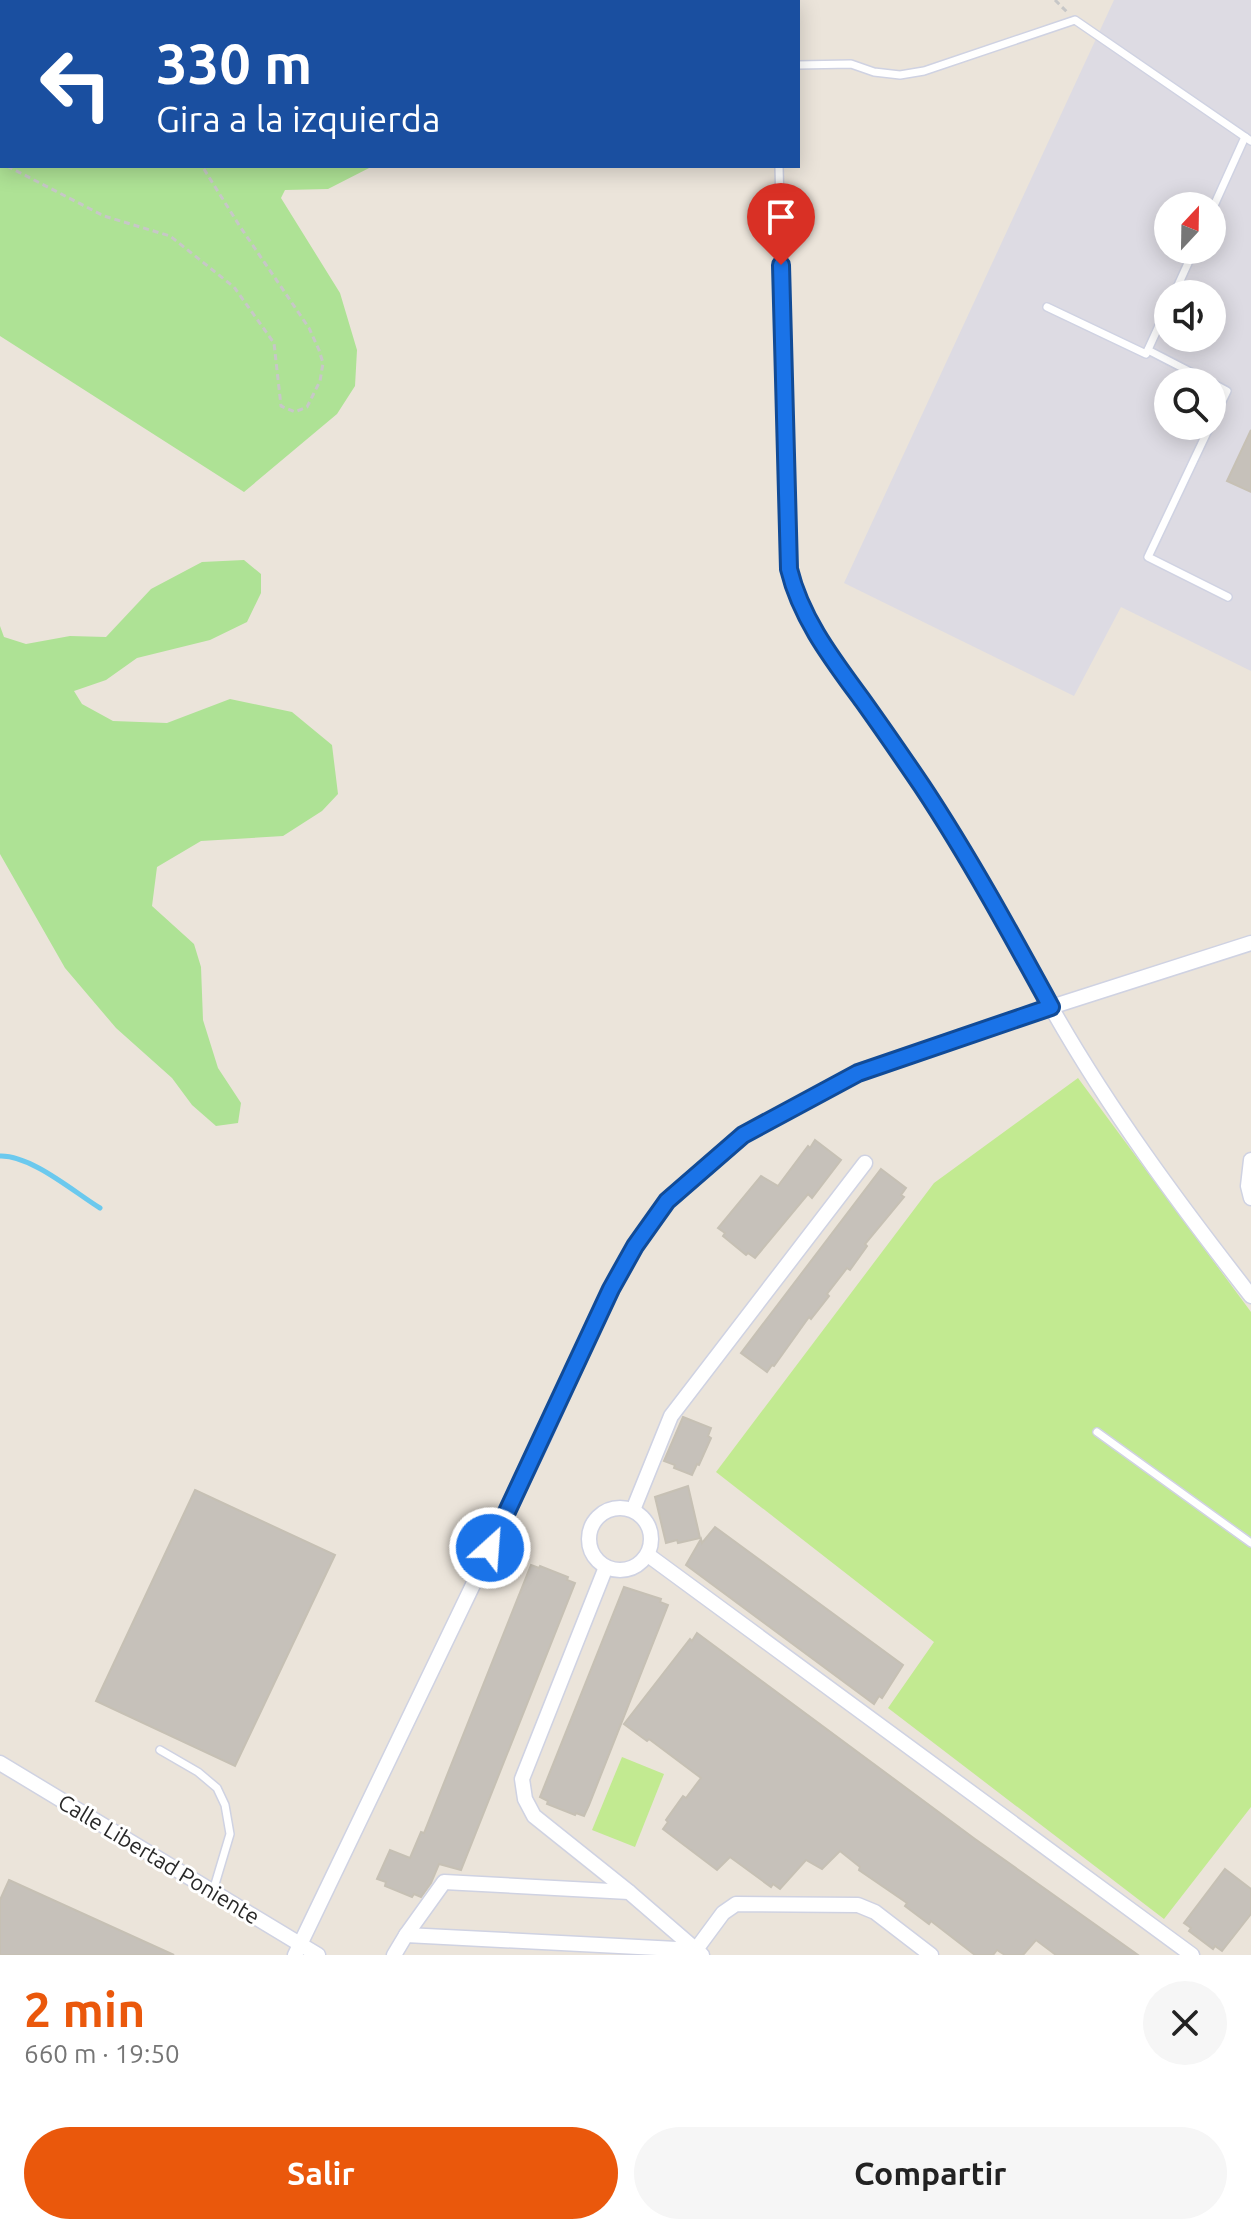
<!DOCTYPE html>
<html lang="es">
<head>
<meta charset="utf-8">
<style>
	body { margin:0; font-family:Ubuntu,sans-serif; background:#f6f6f6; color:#222; height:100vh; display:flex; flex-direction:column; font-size:30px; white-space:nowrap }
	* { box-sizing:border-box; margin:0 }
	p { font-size:26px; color:#767676 }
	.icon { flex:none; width:44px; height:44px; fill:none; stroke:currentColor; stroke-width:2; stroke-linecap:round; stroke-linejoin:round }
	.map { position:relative; height:1955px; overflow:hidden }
	.drawer { display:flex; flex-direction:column; background:#fff; flex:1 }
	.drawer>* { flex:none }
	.banner { position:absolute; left:0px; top:0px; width:800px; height:168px; box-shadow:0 4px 20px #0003; background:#1a4fa0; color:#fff; overflow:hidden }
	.needle { width:52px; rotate:22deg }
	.buttons { position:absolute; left:1154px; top:192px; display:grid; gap:16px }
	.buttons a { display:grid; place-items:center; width:72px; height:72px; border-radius:50%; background:#fff; box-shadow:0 4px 20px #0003; font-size:40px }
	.pin { position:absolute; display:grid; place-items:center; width:68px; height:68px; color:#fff; margin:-82px -34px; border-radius:50% 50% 50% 0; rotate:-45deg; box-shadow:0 0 8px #0007 }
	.pin .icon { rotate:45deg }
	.me { position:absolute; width:88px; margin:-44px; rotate:26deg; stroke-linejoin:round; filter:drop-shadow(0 0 6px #0008) }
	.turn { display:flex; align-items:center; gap:28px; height:168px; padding:0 24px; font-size:36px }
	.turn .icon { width:104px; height:104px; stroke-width:2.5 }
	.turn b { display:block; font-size:56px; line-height:68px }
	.round { display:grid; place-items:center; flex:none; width:84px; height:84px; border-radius:42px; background:#f6f6f6 }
	.head { display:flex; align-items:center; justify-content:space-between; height:136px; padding:0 24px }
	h1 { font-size:48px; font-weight:700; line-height:60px; color:#ea580c }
	.cta { display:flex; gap:16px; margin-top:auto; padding:16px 24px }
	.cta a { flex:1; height:92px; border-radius:48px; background:#ea580c; color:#fff; font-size:32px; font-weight:700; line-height:92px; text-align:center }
	.cta a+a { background:#f6f6f6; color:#222 }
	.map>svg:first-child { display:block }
	.industrial { fill:#dddbe3; fill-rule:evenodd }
	.green { fill:#aee295 }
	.pitch { fill:#c2ea91 }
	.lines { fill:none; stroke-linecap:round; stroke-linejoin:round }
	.stream { stroke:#6bc9ee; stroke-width:5 }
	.building { fill:#c6c1ba; stroke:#c6c0b4; stroke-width:2 }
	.lane-casing { stroke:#cfd2e2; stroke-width:10 }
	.street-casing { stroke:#cfd2e2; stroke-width:17 }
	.path { stroke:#c7c7c7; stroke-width:3; stroke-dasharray:6 4; stroke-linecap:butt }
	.lane { stroke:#fff; stroke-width:7 }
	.street { stroke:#fff; stroke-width:14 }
	.route-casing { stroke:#114b97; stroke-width:20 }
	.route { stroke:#1a73e8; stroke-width:14 }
	.labels { text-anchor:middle; stroke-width:6; stroke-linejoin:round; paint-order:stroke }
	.street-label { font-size:22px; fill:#282828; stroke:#fff }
</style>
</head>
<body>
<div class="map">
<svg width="1251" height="1955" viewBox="0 0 1251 1955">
	<rect width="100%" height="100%" fill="#ebe4da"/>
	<path class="industrial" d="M1114,0H1251V671L1121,607L1074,696L844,583ZM1168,206H1212V250H1168ZM1168,294H1212V338H1168ZM1168,382H1212V426H1168Z"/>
	<g class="green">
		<path d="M0,0H552L2,2V166H373L328,189L285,190L281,198L340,293L357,350L355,386L337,414L244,492L0,336Z"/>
		<path d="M244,560L261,574V593L247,622L210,640L137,658L106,680L74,691L82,704L113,721L167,723L230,699L292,712L332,745L338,794L322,811L283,836L201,841L157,867L152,906L194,944L201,967L203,1020L218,1068L241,1103L238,1123L216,1126L192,1105L172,1078L116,1028L65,968L0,854V626L4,637L26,644L70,636L106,637L151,589L202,562Z"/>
	</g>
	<g class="pitch">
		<path d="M1078,1078L1251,1312V1807L1164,1919L888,1708L934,1642L716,1472L934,1183Z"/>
		<path d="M622,1757L664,1774L635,1847L592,1830Z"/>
	</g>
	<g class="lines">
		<path class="stream" d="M0,1156C31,1155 74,1192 100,1208"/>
	</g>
	<g class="building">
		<path d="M1251,430V492L1227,481Z"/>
		<path d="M815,1140L841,1160L812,1198L808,1194L755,1258L748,1253L746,1255L723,1236L725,1233L718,1228L761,1176L778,1186L808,1146L810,1148Z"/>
		<path d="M881,1169L906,1188L901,1195L904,1197L865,1244L867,1246L850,1270L847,1268L827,1294L829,1296L811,1319L809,1317L774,1366L772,1365L767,1372L741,1353Z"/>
		<path d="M683,1417L711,1428L708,1436L711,1438L699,1465L697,1464L692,1475L674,1468L675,1465L664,1461Z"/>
		<path d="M688,1486L700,1538L678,1543L677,1540L666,1543L655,1497Z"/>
		<path d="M195,1490L335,1555L235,1766L96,1701Z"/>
		<path d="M715,1527L903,1665L882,1698L879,1696L874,1704L686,1565L701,1539L702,1543Z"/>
		<path d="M531,1565L539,1568L540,1566L568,1577L567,1580L575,1583L461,1870L439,1864L431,1883L421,1897L414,1894L412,1897L385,1886L386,1882L377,1879L390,1850L410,1858L421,1832L424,1833Z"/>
		<path d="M624,1587L661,1599L660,1602L668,1605L589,1805L584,1816L576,1813L575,1815L547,1804L548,1801L540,1797Z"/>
		<path d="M697,1633L975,1839L1138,1955H1056L1036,1940L1023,1955H1005L997,1950L993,1955H975L931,1921L929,1924L905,1906L907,1903L859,1870L860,1867L840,1851L822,1869L806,1860L780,1889L773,1884L771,1887L730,1857L717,1870L663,1829L668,1822L666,1820L683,1796L686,1798L701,1778L649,1739L647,1741L624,1724L690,1639L692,1641Z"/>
		<path d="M1225,1869L1251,1889V1914L1222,1951L1215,1946L1213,1949L1189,1931L1191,1928L1184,1923Z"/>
		<path d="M9,1880L174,1955H0V1900Z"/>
	</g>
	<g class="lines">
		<g class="lane-casing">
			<g id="lane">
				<path d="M798,65L851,64L874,72L900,75L924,71L1075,20L1251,141"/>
				<path d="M779,166L788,549C791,608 829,653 862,700C883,729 905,760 925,790C971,860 1011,933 1051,1007"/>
				<path d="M1212,210L1245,137"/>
				<path d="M1174,294L1194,250"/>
				<path d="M1047,307L1146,354L1168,306"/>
				<path d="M1148,350L1210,382"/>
				<path d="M1212,383L1227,391L1212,422"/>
				<path d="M1210,426L1148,557L1228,597"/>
				<path d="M1097,1432L1251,1543"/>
				<path d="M160,1750L198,1772L217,1788L225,1805L230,1834L213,1891"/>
			</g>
		</g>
		<g class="street-casing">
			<g id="street">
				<path d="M1051,1007C1108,1108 1179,1204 1251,1296"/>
				<path d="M1251,1160L1248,1186L1251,1198"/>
				<circle cx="620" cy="1539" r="31"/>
				<path d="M633,1510L671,1416L865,1163"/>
				<path d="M648,1555L1192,1955"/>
				<path d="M606,1567L522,1779L525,1799L534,1816L629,1892"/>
				<path d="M0,1763L318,1955"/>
				<path d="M406,1935L444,1882L629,1892L702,1955"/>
				<path d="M295,1955L545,1435L611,1289L635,1246L667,1201L743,1135L858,1073L1051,1007L1251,943"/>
				<path d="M394,1955L406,1935L696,1950"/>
				<path d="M692,1955L723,1913L736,1904L858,1905L875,1912L931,1955"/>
			</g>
		</g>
		<g class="path">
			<path d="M1055,0L1067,12"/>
			<path d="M22,2L27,0"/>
			<path d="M587,2L600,0"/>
			<path d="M0,13L2,12"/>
			<path d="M0,162L2,163"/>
			<path d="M7,166L104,216L170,236L234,287L274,343L281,406L295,412L307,407L320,381L323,363L319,350L309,328L239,225L202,166"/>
		</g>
		<use href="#lane" class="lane"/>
		<use href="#street" class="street"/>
	</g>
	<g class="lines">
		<g class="route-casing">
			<path id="route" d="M490,1548L611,1289L635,1246L667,1201L743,1135L858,1073L1051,1007C1010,932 969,857 922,786C903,758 883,729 863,701C833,660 801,619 789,569L781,265"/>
		</g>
		<use href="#route" class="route"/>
	</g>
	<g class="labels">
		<g class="street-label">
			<text transform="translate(159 1859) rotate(31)" y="8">Calle Libertad Poniente</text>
		</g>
	</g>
</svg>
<div class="buttons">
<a><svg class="needle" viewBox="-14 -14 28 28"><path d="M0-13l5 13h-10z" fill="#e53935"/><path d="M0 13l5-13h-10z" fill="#767676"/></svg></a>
<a><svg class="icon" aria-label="sound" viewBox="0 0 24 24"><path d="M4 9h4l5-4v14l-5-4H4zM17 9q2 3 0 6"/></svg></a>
<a><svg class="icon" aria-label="search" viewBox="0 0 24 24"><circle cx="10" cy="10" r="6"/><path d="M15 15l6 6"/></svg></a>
</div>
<div class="pin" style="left:781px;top:265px;background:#d93025"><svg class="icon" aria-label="arrive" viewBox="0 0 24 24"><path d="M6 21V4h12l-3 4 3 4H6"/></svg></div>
<svg class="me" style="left:490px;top:1548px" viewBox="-20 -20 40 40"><circle r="17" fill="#1a73e8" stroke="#fff" stroke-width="3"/><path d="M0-11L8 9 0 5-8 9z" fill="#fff"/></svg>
<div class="banner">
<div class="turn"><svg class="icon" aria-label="left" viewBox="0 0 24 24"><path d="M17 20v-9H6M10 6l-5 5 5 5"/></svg><div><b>330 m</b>Gira a la izquierda</div></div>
</div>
</div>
<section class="drawer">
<div class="head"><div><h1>2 min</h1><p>660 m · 19:50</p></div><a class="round"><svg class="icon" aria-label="close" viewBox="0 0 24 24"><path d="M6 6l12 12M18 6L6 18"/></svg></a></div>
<div class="cta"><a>Salir</a><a>Compartir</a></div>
</section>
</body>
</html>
